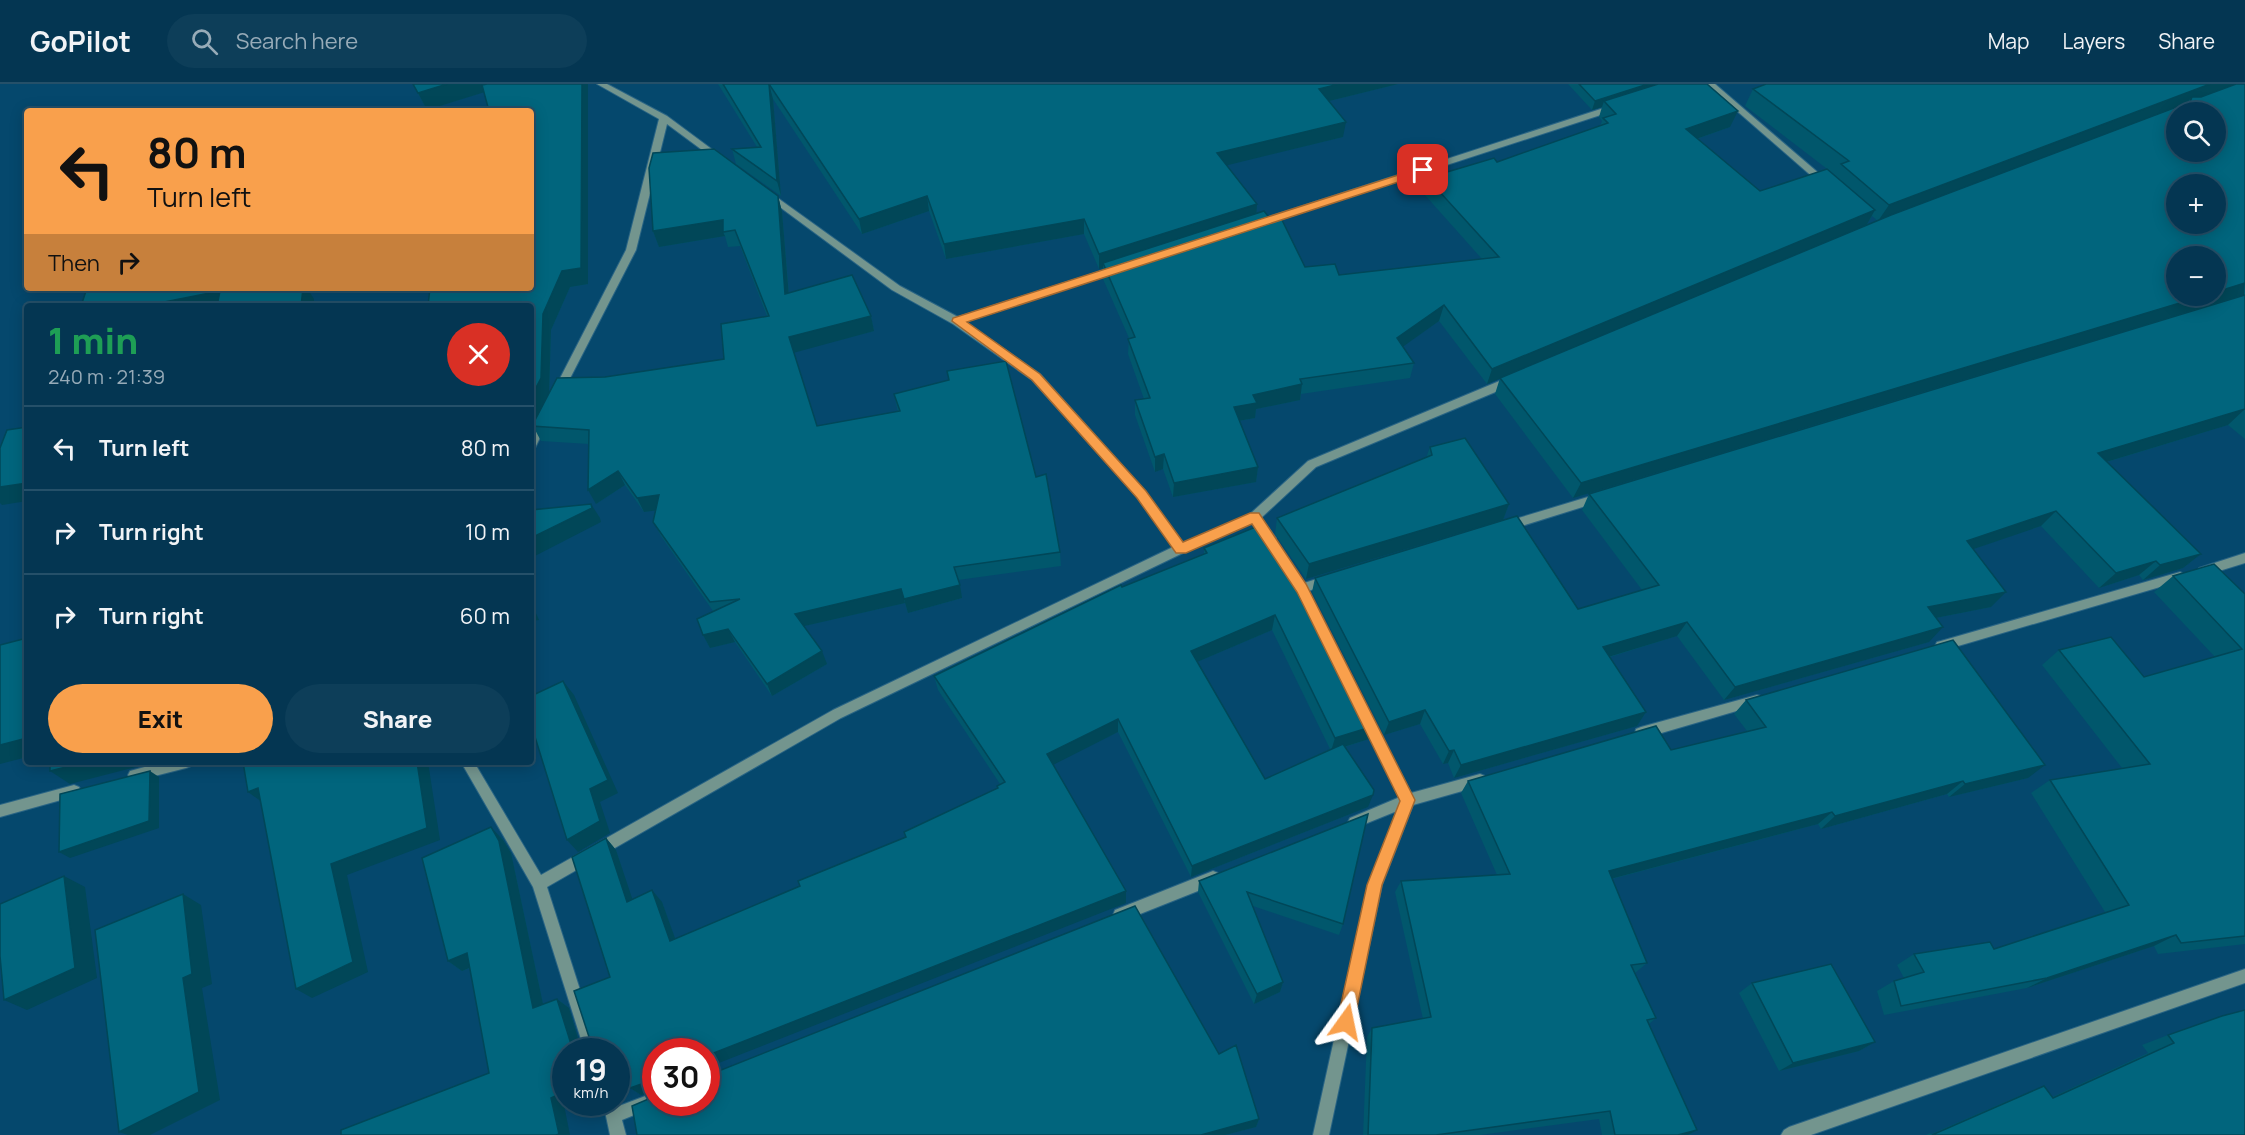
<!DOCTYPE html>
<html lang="en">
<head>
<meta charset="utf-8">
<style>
	body { margin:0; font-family:Manrope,sans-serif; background:#0d3e59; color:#f1f3f6; height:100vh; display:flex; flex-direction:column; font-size:22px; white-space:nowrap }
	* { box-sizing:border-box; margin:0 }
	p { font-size:20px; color:#97abb8 }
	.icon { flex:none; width:33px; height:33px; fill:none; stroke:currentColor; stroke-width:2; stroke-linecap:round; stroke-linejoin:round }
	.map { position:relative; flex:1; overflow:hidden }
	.panel { position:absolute; left:24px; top:219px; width:510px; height:462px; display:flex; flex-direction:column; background:#043652; border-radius:6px; box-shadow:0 3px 15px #0003,0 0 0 2px #255069 }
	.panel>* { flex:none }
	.hud { position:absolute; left:24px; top:24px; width:510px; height:183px; border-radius:6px; box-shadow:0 3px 15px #0003,0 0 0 2px #255069; background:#f9a04c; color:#111; overflow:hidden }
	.fabs { position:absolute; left:2166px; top:18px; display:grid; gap:12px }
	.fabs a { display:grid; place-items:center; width:60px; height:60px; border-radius:50%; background:#043652; box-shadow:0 3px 15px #0003,0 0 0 2px #255069; font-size:30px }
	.speed { position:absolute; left:552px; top:954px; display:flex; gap:12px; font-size:30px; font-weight:700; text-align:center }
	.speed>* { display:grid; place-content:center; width:78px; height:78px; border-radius:50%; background:#043652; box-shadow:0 3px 15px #0003,0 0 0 2px #255069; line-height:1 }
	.speed small { font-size:15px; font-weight:400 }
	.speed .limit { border:9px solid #d22; background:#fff; color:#111 }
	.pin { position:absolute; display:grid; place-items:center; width:51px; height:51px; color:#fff; margin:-26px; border-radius:12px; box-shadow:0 3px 9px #0006 }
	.me { position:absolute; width:66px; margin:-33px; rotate:12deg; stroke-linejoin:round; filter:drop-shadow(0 0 4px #0008) }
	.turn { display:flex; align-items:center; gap:21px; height:126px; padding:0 24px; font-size:27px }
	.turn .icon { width:78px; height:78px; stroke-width:2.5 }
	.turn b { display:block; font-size:42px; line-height:51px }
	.then { display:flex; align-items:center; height:57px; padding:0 24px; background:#0003; gap:12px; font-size:22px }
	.round { display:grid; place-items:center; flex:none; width:63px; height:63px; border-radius:32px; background:#0d3e59 }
	.summary { display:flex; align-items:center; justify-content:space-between; height:102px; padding:0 24px }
	h1 { font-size:36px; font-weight:800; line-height:45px; color:#1e9e55 }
	.action { display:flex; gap:12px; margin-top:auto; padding:12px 24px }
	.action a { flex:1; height:69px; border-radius:36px; background:#f9a04c; color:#111; font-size:24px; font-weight:800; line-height:69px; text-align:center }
	.action a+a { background:#0d3e59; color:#f1f3f6 }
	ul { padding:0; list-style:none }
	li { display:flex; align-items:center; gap:18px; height:84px; padding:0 24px; border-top:2px solid #255069 }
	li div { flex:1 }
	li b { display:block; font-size:22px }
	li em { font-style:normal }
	header { display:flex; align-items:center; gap:36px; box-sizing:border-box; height:84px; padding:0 30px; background:#043652; border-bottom:2px solid #255069 }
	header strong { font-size:28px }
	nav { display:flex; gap:33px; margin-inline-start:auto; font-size:21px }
	.search { width:420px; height:54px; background:#0d3e59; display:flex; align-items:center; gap:15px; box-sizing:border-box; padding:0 21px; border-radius:33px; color:#97abb8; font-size:22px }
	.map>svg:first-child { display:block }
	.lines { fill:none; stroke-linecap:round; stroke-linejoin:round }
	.minor-casing { stroke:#296484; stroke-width:2 }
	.minor { fill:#73958e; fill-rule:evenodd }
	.wall { fill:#01576c; fill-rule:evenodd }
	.shaded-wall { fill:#014758 }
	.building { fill:#01657d; stroke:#014758; stroke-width:1.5; fill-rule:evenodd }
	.route { fill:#f9a04c; stroke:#a26831; stroke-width:1.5 }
</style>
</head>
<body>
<header>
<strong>GoPilot</strong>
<div class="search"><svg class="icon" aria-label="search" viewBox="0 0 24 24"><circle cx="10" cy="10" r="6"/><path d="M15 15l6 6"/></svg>Search here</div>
<nav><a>Map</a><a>Layers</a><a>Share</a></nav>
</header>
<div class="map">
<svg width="2245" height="1051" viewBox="0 0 2245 1051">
	<rect width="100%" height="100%" fill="#05486d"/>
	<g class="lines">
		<g class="minor-casing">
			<g id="minor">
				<path d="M597,0H607L667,32L725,75L720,78L717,77L667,40L636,166L563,308L558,312L553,308L626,166L659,35Z"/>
				<path d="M1706,0H1715L1829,98V102H1823Z"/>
				<path d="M1613,21L1617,24L1616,26L1259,142H1253L1251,140L1253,138Z"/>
				<path d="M768,107L900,202L958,233L1114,183H1120V187L965,238L1040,290L1146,408L1183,459L1250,430L1308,377L1509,293H1517L1518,296L1517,299L1316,383L1261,434L1276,454L1274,457H1266L1252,439L1185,468L841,634L547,803L600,968H585L533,803L461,678H474L541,791L833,626L1173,463L1138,414L1032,296L953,240L892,206L765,112V108Z"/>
				<path d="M543,333L548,337L535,364L531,365V350L539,334Z"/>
				<path d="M1601,409L1605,410L1607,413L1605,416L1506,447L1500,442L1502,439Z"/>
				<path d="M2245,469V479L2203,492L2199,490L2197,487L2199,484Z"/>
				<path d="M2180,488L2184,490L2186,493L2184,496L1941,567L1937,566L1935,562L1937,558L1941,557Z"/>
				<path d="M1329,491L1333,493L1335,496L1333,499L1302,509L1298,507L1296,504L1298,501Z"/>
				<path d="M1757,611L1761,612L1763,616L1761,620L1757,621L1641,655L1636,653L1635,649L1636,645L1641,643Z"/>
				<path d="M1366,627L1370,629L1411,709L1480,690L1485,692L1487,696L1485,700L1480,702L1413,721L1382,801L1329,1051H1313L1368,801L1397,727L1355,744L1350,742L1348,738L1350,734L1400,713L1360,633L1362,629Z"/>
				<path d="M163,678H192L191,682L186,684L135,697L130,695L128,691L130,687Z"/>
				<path d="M74,701L79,703L81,707L79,711L0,733V721Z"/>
				<path d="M1213,787L1218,789L1220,794L1218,799L1120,838L1115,836L1113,831L1115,826Z"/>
				<path d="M2245,885V899L1811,1051H1781L1784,1046L1789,1043Z"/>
				<path d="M656,1008V1018H662L661,1020L622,1036L626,1051H610L603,1018H616V1015L619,1022Z"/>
			</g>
		</g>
		<use href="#minor" class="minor"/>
	</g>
	<g class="wall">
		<path d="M413,0H588V200L570,203L551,246L549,309L605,293L724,275L767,232L740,162L728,163L725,152L659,163L653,147L778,112L782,128L789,209L871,232L874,247L794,268L817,342L898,328L894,310L1036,393L1060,468L1061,482L958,496L962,514L908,529L905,519L804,542L827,580L772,612L735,558L710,564L703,551L713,527L661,452L653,438L656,426L644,428L625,401L596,420L589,360L541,357L533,342L531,204V27L484,8L427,26Z"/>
		<path d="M718,0H1398L1329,17L1343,53L1226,81L1257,120L1256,130L1305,183L1339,191L1482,175L1424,110L1427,94L1497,78L1600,42L1602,37L1599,33L1602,23L1592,26L1568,0H1707L1730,43L1697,55L1760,107L1835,91L1745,22L1753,5L2245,0V355L2228,341L2107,378L2201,470L2183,484L2143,496L2139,491L2099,504L2041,442L1973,465L1991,523L1936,534L1929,558L1724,616L1677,552L1610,573L1646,628L1637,642L1454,694L1448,679L1443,680L1420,640L1384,651L1312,508L1315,494L1578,525L1642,506L1582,426L1589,410L2245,211L1573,414L1495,310L1500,294L1487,300L1439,237L1403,262L1414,279L1410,294L1301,310L1300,316L1256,325L1255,334L1239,337L1258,383L1256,398L1173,413L1163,385L1155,388L1135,331V316L1144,315L1128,270L1129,254L1103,195V184L1099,185L1084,150L946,175L929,127L862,150L773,15L781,112L736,80L732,65L757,63ZM1872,132L1878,137L1866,142Z"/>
		<path d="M1430,363L1509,420L1503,436L1306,495L1275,450L1277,434L1426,374Z"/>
		<path d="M1263,440L1374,642L1369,655L1345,663L1368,723L1191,793L1118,648L1053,680L1126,807V819L706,968L656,1018L1219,970L1259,1035L1256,1043L1225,1051H637L653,1012L649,1009L641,1011L630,1004L628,993L616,998V968L564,1021L489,989L470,884L462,887L448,877L491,743L503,756L511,769L543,920L557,915L569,924L580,961L588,962L591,959L610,893L606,754L616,766L632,816L662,818L675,855L800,802L905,753L904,748L998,704L997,702L1000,700L938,606L934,592L1122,503L1204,470V464ZM1272,546L1330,665L1265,695L1197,578Z"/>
		<path d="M2173,492L2245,510V860L2158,870L2154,862L2027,904L1884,931L1877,907L1894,897L1904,894L1897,881L1914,870L1994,865L2105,828L2031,709L2050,696L2122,684L2042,581L2059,566L2144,593L2215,573L2154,508Z"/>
		<path d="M1746,616L2028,694L1949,713L1947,710L1821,745L1818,740L1612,795L1647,879L1635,889L1656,934L1649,940L1697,1046L1688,1051H1602L1599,1035L1480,1051H1363L1367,953L1372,944L1423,935L1395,808L1401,797L1497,791L1461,709L1468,697L1671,666L1747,647L1734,630Z"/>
		<path d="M1368,730L1343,840L1339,851L1253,822L1283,898L1280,908L1254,920L1198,808L1199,797Z"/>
		<path d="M1752,899L1875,958L1859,967L1779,987L1739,909Z"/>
		<path d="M2168,951L2245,1051H1926L1930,1049L1931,1050L2021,1011L2044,1002L2052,1013L2148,969L2142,961Z"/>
	</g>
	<g class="shaded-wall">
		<path d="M447,0H484L488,7L427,26L418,9Z"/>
		<path d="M582,0H588V200L570,203L551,246L549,310L531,345V313L543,230Z"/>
		<path d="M769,0L773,15L781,112L777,97Z"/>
		<path d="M1339,0H1398L1317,20L1319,5Z"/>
		<path d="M1648,0H1673L1604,17L1602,23L1592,26L1595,17Z"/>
		<path d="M2210,0H2241L2190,18L2192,13L2185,21L1878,137L1889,121Z"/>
		<path d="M1738,27L1730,43L1679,61L1686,45Z"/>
		<path d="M1346,38L1343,53L1216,84L1217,69Z"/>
		<path d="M778,112L782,128L790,225L785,210Z"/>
		<path d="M927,112L929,127L862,150L859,135Z"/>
		<path d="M1257,120L1256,135L1103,179V184L1099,185V170Z"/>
		<path d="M1875,126L1866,142L1487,300L1492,285Z"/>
		<path d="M1084,135V150L946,175L944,160Z"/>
		<path d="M723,136V148L725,152L659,163L653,147Z"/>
		<path d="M2245,199L2244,211L1573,414L1581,399L2203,212H2216V208Z"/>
		<path d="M303,204H307L314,215V222H301Z"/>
		<path d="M220,207L232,222H144Z"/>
		<path d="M1444,221L1439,237L1394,269L1397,254Z"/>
		<path d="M871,232L874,247L793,269L789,253Z"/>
		<path d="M1302,300L1300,316L1256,325L1255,334L1232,338L1234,323L1253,311Z"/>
		<path d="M2245,325L2228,341L2083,385L2098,369Z"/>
		<path d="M1164,370L1163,385L1155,388V373Z"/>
		<path d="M1258,383L1256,398L1173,413L1174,399Z"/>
		<path d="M618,387L625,401L596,420L588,406Z"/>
		<path d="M27,399V417L2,421L0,419V403Z"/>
		<path d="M659,411L666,425L644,428L637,414Z"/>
		<path d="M591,420L600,434L601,438L531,474V454Z"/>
		<path d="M1509,420L1503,436L1306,495L1309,480Z"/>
		<path d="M2056,427L2041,442L1953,472L1967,457Z"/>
		<path d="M2201,470L2183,484L2143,496L2160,481Z"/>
		<path d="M2156,477L2139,491L2099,504L2116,489Z"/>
		<path d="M960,501L962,514L908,529L904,515Z"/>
		<path d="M901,505L905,519L800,543L795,530Z"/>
		<path d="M2006,508L1991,523L1915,538L1928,523Z"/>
		<path d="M531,518L539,536L531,537Z"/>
		<path d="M1275,531L1272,546L1190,581L1191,567Z"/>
		<path d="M1687,538L1677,552L1595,577L1603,563Z"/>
		<path d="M1943,543L1929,558L1724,616L1735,603Z"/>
		<path d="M728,545L735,558L710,564L703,551Z"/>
		<path d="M822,567L827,580L772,612L767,600Z"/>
		<path d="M563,597L574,611L618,709L600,718L610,749L578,768L567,756L590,705Z"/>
		<path d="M1425,626L1420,640L1384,651L1389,638Z"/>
		<path d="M1646,628L1637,642L1454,694L1461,681Z"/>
		<path d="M1118,635V648L1049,683L1047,670Z"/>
		<path d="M1374,642L1369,655L1331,667L1335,654Z"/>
		<path d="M27,654V673L0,680V661Z"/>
		<path d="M1454,666L1448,679L1443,680L1449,667Z"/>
		<path d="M86,678H155L70,700L50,687Z"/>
		<path d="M417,678H428L440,756L347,791L368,888L312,914L296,905L331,780Z"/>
		<path d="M2045,681L2028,694L1949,713L1965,700Z"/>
		<path d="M150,687L159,693V744L70,774L59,768Z"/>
		<path d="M1963,697L1947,710L1821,745L1835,732Z"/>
		<path d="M258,704L265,720L248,708Z"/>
		<path d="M1373,711L1368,723L1191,793L1192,782Z"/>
		<path d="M1832,728L1818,740L1599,798L1609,787Z"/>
		<path d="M491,743L503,756L511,769L546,934L533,924Z"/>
		<path d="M606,754L616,766L637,829L627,818Z"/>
		<path d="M64,792L85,803L97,894L27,926L4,916Z"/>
		<path d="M652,806L662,818L680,868L670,857Z"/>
		<path d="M1126,807V819L706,984V972Z"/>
		<path d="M183,810L201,821L212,900L202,904L220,1016L150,1051H128L119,1048L183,894Z"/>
		<path d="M2176,851L2154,862L2027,904L2047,894Z"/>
		<path d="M467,869L481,879L462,887L448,877Z"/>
		<path d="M1283,898L1280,908L1254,920L1257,910Z"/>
		<path d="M557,915L569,924L582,968L571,960Z"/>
		<path d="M1875,958L1859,967L1779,987L1793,979Z"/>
		<path d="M626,981L637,989L616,998V985Z"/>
		<path d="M647,998L656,1007L641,1011L630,1004Z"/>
		<path d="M566,1007V1018H570L564,1021L570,1051H556L551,1014Z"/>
		<path d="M1259,1035L1256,1043L1225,1051H1201Z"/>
		<path d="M1697,1046L1688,1051H1678Z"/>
	</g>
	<g class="building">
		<path d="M413,0H447L418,9Z"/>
		<path d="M487,0H582L581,184L562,187L543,230L541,294L531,313V222H428L430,204H531V27H489L482,1Z"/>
		<path d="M723,0H769L777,97L732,65L761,63Z"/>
		<path d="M769,0H1339L1319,5L1346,38L1217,69L1257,120L1099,170L1084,135L944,160L927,112L859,135Z"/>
		<path d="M1579,0H1648L1595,17Z"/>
		<path d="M1658,0H1707L1738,27L1686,45L1760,107L1827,85L1875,126L1492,285L1444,221L1397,254L1414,279L1300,295L1302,300L1253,311L1257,319L1234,323L1258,383L1174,399L1164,370L1155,373L1135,316L1150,314L1128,255L1135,253L1103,179L1264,127L1271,136L1281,134L1305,183L1335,180L1339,191L1499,173L1427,94L1494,74L1497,78L1608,39L1603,34L1616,30L1604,17Z"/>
		<path d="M1766,0H2210L1889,121L1841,80L1849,77L1753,5Z"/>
		<path d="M2236,0H2245V199L2216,208V172H2176V212H2203L1581,399L1500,294L1891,131L2190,18L2192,13H2201ZM2176,28H2216V68H2176ZM2176,100H2216V140H2176Z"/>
		<path d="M714,65L778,112L785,210L852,191L871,232L789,253L817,342L900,327L894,310L949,296L947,287L1006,277L1036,393L1046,390L1060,468L954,483L960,501L904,515L901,505L795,530L822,567L767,600L728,545L703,551L697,535L740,515L710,518L653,438L659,411L637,414L618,387L588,406L589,346L532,342L557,294L605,293L724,275L721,240L769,232L735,146L723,148V136L653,147L649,84L653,69Z"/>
		<path d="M87,204H278V205L303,204L301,222H217L220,207L144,222H81Z"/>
		<path d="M2245,211V325L2098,369L2201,470L2160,481L2156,477L2116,489L2056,427L1967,457L2006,508L1928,523L1943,543L1735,603L1687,538L1603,563L1646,628L1461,681L1454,666L1449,667L1425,626L1389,638L1315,494L1517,432L1578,525L1659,501L1589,410Z"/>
		<path d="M27,343V399L0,403V364L7,346Z"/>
		<path d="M1465,354L1509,420L1309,480L1277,434L1432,371L1430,363Z"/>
		<path d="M591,420L592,424L531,454V426Z"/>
		<path d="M1263,440L1299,493L1374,642L1335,654L1275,531L1191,567L1265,695L1343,660L1374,706L1373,711L1192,782L1118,635L1047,670L1126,807L706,972V968H656V1018H706V992L1135,822L1219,970L1236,961L1259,1035L1201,1051H637L632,1022L651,1014L654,1010L648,1008L647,998L630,1004L626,981L616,985V968H566V1007L551,1014L559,1050L556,1051H341V1046L489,989L467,869L448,877L422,774L491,743L499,757L533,924L557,915L571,960L588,962L591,959L574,907L610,893L572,773L606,754L627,818L652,806L670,857L800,802L798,797L906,753L904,748L998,704L997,702L1005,698L934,592L1121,501L1122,503L1207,469L1204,464Z"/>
		<path d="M2214,480L2245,510V852L2181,859L2176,851L2047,894L1901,922L1894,897L1924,888L1914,870L1990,858L1994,865L2129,821L2050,696L2150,680L2059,566L2111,553L2144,593L2242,565L2173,492Z"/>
		<path d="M27,554V654L0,661V561Z"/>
		<path d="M1953,556L2045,681L1965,700L1963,697L1835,732L1832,728L1609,787L1647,879L1631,881L1656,934L1647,936L1697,1046L1678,1051H1615L1610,1027L1436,1051H1368L1372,944L1431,933L1401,797L1510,790L1468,697L1656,642L1671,666L1766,643L1746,616Z"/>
		<path d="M563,597L608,696L590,705L600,737L567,756L531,640V612Z"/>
		<path d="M50,678H86L50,687Z"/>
		<path d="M243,678H417L427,744L331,780L353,878L296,905L258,704L248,708Z"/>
		<path d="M150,687L149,737L59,768L60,710Z"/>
		<path d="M1368,730L1343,840L1247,808L1283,898L1257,910L1199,797Z"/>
		<path d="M64,792L75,884L4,916L0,872V820Z"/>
		<path d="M183,810L192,890L183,894L199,1008L119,1048L95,846Z"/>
		<path d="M1831,880L1875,958L1793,979L1752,899Z"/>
		<path d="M2245,926V1051H1932L2044,1002L2053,1014L2174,959L2168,951L2222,932Z"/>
	</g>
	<path class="route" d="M1423,83L1426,84V89L967,238L1040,290L1146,407L1183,458L1250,429H1259L1306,500L1415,716L1382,801L1354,938L1352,943L1346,946L1340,943L1337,938L1367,801L1400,717L1297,508L1252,440L1186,469H1176L1137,414L1032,296L952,237L953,234Z"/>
</svg>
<div class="fabs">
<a><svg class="icon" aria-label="search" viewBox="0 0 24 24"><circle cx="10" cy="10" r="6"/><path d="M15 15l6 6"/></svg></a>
<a>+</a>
<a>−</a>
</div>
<div class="speed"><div>19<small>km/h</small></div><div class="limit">30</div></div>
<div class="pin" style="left:1423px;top:86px;background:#d93025"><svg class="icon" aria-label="arrive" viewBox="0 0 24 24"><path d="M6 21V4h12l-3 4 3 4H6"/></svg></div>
<svg class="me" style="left:1346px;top:938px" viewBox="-20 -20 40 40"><path d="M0-17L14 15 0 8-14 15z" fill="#f9a04c" stroke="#fff" stroke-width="4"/></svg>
<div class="hud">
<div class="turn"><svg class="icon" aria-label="left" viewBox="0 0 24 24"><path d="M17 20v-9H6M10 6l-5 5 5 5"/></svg><div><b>80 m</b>Turn left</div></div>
<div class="then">Then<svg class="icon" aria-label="right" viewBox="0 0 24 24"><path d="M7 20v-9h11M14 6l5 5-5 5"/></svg></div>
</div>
<section class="panel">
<div class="summary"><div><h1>1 min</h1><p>240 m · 21:39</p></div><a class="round" style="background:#d93025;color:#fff"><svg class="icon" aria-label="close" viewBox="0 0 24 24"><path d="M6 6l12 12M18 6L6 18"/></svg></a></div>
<ul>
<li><svg class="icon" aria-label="left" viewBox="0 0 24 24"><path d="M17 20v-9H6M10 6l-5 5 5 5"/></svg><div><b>Turn left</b></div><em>80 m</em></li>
<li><svg class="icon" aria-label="right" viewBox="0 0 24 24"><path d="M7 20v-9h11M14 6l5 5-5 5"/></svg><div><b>Turn right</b></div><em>10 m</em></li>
<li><svg class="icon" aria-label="right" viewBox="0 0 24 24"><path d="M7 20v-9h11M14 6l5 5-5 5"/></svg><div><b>Turn right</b></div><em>60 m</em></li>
</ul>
<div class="action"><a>Exit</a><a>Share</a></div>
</section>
</div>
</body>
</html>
